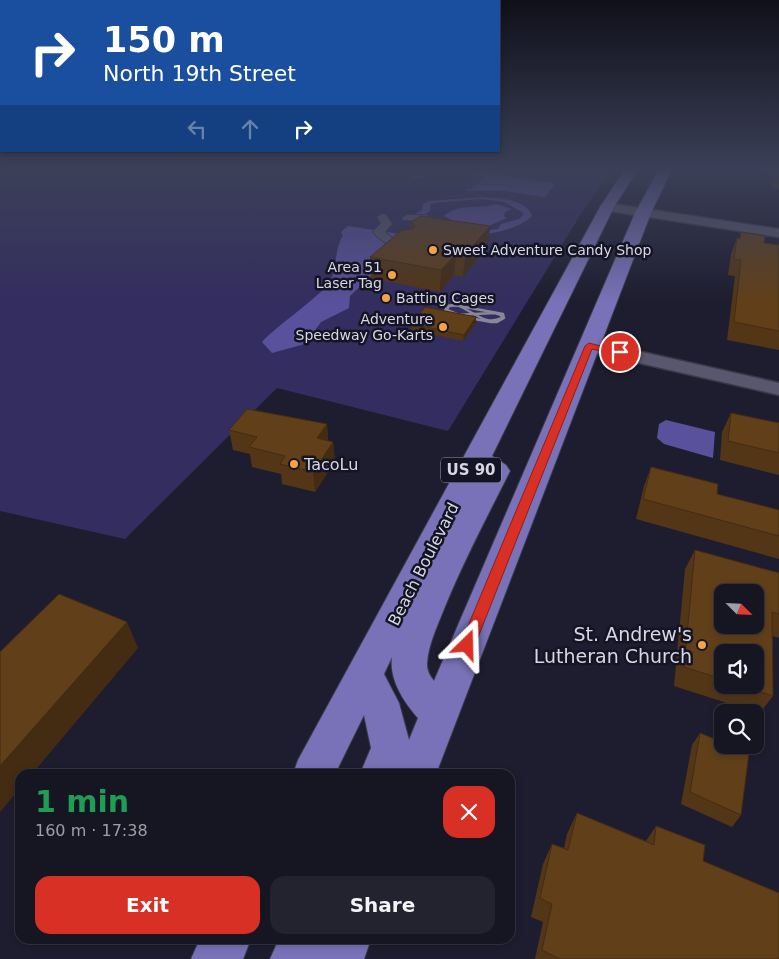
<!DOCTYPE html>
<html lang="en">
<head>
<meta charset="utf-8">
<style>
	body { margin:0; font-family:"DejaVu Sans",sans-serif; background:#232330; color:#f1f3f6; height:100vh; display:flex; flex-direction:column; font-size:19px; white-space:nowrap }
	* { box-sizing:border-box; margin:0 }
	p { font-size:16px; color:#9e9fa6 }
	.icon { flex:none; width:28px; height:28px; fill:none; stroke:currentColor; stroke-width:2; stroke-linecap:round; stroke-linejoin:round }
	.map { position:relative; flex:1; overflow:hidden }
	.panel { position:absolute; left:15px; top:769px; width:500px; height:175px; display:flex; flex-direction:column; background:#161623; border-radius:15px; box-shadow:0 2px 8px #0003,0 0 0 1px #353541 }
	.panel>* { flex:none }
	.guide { position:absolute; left:0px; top:0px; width:500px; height:152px; box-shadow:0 2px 8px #0003,0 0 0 1px #353541; background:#1a4fa0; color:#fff; overflow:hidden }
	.needle { width:32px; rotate:114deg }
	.buttons { position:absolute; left:714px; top:584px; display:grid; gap:10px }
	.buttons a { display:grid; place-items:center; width:50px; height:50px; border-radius:10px; background:#161623; box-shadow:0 2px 8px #0003,0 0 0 1px #353541; font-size:25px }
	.pin { position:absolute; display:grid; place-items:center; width:42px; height:42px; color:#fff; margin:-21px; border:2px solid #fff; border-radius:50%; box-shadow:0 1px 5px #0007 }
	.me { position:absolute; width:55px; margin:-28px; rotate:22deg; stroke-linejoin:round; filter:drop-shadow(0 0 4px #0008) }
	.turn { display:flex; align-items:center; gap:18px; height:105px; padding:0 20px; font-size:22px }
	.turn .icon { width:65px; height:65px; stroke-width:2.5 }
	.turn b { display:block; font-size:35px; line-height:42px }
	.lanes { display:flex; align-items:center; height:48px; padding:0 20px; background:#0003; justify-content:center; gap:25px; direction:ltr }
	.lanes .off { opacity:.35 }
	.round { display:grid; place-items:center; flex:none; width:52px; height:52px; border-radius:15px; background:#232330 }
	.overview { display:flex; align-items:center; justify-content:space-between; height:85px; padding:0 20px }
	h1 { font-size:30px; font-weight:600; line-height:38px; color:#1e9e55 }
	.cta { display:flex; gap:10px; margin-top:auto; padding:10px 20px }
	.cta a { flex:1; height:58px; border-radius:15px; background:#d93025; color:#fff; font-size:20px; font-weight:600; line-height:58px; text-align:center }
	.cta a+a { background:#232330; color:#f1f3f6 }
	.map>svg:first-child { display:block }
	.green { fill:#342d5f }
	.water { fill:#5a519c; fill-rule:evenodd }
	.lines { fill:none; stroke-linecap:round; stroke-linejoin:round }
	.stream { fill:#5a519c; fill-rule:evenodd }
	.pedestrian-casing { stroke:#3a3947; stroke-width:2 }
	.minor-casing { stroke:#3a3947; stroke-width:3 }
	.trunk-casing { stroke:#3a3947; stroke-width:2 }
	.pedestrian { fill:#58576d; fill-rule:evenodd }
	.minor { fill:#58576d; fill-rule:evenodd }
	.trunk { fill:#7972b8; fill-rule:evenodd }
	.rail { stroke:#888897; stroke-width:2.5 }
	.wall { fill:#533616; fill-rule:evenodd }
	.shaded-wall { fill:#442c12 }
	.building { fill:#613f19; stroke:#442c12; fill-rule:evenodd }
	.route { fill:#d93025; stroke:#8d1f18 }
	.poi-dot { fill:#f5a345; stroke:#151425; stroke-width:2 }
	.labels { text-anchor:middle; stroke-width:5; stroke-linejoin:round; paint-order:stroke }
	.far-poi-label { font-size:14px; fill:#d7d7e3; stroke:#151425; text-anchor:start }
	.shield { fill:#151425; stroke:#9d9caa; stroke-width:1 }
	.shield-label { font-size:15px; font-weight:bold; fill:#d7d7e3 }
	.poi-label { font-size:16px; fill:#d7d7e3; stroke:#151425; text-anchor:start }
	.street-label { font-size:16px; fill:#d7d7e3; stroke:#151425 }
	.near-poi-label { font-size:19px; fill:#d7d7e3; stroke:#151425; text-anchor:end }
</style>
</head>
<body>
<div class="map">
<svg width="779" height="959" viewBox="0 0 779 959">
	<rect width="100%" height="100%" fill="#1e1d2f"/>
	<path class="green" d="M0,169H613L584,209L448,431L277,388L125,539L0,511Z"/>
	<g class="water">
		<path d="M466,169H480L516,178L555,184L545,197L504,191H466V189H471L486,177L471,174L473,172Z"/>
		<path d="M483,197C497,198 527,199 532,216C521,227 496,234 481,234L416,223L413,220L412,216L422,210L423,204L429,201ZM482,199L504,202L522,212L523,215L519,219L501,224L498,229L484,231L422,216L430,211V205L435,203Z"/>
		<path d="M496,204L512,209L505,212L504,216L507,218L484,228L457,223L444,216C460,202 479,210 496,204Z"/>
		<path d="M348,226L413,236L350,296L349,308L321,322L305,344L272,353L262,342C276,326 324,294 331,280C337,266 334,252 343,235L341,232Z"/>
		<path d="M666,420L715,432L713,458L664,444L657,438L659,424Z"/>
	</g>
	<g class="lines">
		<path class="stream" d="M418,171L420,172L415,175V176H422L424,175L422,172L424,171L428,175L423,178H412V173Z"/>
		<g class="pedestrian-casing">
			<g id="pedestrian">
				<path d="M382,214L386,215L392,224L385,232L395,240L411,244L413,246L411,248C397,251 381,242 373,232L381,223L377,217Z"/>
				<path d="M407,215H426L431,218L426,221L403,220L402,218Z"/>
			</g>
		</g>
		<g class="minor-casing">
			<g id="minor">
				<path d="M607,203L779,229V237L602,210L600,207L602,204Z"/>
				<path d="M589,340L779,383V395L582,350L579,346L582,342Z"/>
			</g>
		</g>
		<g class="trunk-casing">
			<g id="trunk">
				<path d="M625,169H638L614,207L492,456L506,465L510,471C487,517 463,562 444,609C437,627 428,645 427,664C427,671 430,676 434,681L635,213L659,169H672L651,213L436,774H360L371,748L364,715L335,774H293L298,760L600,207ZM392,657C389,680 404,702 418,718L409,740L399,703L384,674Z"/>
				<path d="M200,939H251L243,959H191Z"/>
				<path d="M279,939H371L364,959H270Z"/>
			</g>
		</g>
		<use href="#pedestrian" class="pedestrian"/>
		<use href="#minor" class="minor"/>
		<use href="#trunk" class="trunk"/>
		<g class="rail">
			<path d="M454,305L503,314L504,318L497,322H491L453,315L445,311L447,306Z"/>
			<path d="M458,305L474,314"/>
			<path d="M458,305L449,306L447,310L459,315L474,314"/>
			<path d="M495,313L501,315L502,318C491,323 484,320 474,314Z"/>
		</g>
	</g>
	<g class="wall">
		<path d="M773,169H779V189L772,188Z"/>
		<path d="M411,222L488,246L463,277L454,275L440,292L371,278L370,257L411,229Z"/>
		<path d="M741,232L764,243L779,245V350L727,340L735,276L728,275L731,254L737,238L739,239Z"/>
		<path d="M476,323L463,341L411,330L412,324Z"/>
		<path d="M731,413L779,423V475L720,460L722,432Z"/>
		<path d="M327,424L328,441L333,442L335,461L315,492L282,484L281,474L252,467L250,454L233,450L229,430Z"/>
		<path d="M651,467L717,494L779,510V559L636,519L644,486Z"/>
		<path d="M695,550L779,573V638L773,636V696L759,714L755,712L674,686L685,569ZM722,652L755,685H722Z"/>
		<path d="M700,733L741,815L732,827L681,804L692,745Z"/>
		<path d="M577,813L646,841L656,826L703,861L779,959H535L543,922L531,917L543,864L552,844L564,848L567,834Z"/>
	</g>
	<g class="shaded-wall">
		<path d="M490,226L488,246L463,277L465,255Z"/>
		<path d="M456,254L454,275L440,292L441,270Z"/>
		<path d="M476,317V323L463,341L464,335Z"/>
		<path d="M327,424L328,444L317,438Z"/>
		<path d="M333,442L335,461L315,492L313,472Z"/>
		<path d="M127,622L138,648L32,774H20V788L0,812V766Z"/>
	</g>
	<g class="building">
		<path d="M421,216L490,226L465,255L456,254L441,270L370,257L402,230L413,229L415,226L411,222Z"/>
		<path d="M741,232L765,236L764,243L779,245V331L734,322L741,260L734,259L737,238L740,239Z"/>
		<path d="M425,307L476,317L464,335L412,324Z"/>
		<path d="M247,409L327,424L317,438L333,442L313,472L280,464L285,456L249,447L257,437L229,430Z"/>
		<path d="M731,413L779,423V453L728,441Z"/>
		<path d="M651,467L718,484L717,494L779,510V536L643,499Z"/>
		<path d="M695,550L779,573V614L772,612L773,696L740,685H755V652H722V679L684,667ZM722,592H755V625H722Z"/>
		<path d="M59,594L127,622L0,766V652Z"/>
		<path d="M700,733L722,742V745H729L749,753L741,815L690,792Z"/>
		<path d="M577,813L654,845L656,826L705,845L703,861L779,893V959H560L542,950L552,904L540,898L552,844L568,850Z"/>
	</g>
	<linearGradient id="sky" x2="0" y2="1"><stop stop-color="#10101a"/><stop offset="0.56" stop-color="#3b4058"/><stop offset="1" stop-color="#3b4058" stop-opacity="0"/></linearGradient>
	<rect width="779" height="303" fill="url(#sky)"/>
	<path class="route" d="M589,343L624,352L620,355L592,349L475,645L472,650L467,651L462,650L460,645L585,346Z"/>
	<g class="poi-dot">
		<circle cx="433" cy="250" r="5"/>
		<circle cx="392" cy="275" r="5"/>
		<circle cx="386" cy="298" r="5"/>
		<circle cx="443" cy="327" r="5"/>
		<circle cx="294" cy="464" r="5"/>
		<circle cx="702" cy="645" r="5"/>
	</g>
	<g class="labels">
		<g class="far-poi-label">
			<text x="443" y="255">Sweet Adventure Candy Shop</text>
			<text x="382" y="272" text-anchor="end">Area 51<tspan x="382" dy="16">Laser Tag</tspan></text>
			<text x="396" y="303">Batting Cages</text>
			<text x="433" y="324" text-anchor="end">Adventure<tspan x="433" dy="16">Speedway Go-Karts</tspan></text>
		</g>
		<rect class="shield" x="441" y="457.5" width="60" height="25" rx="4"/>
		<g class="shield-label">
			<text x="471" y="475">US 90</text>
		</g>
		<g class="poi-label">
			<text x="304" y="470">TacoLu</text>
		</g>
		<g class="street-label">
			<text transform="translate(423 564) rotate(-63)" y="6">Beach Boulevard</text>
		</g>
		<g class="near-poi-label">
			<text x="692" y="641">St. Andrew's<tspan x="692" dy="22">Lutheran Church</tspan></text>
		</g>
	</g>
</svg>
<div class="buttons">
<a><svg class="needle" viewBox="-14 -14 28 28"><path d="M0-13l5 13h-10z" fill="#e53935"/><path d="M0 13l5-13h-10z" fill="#9e9fa6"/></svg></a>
<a><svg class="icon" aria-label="sound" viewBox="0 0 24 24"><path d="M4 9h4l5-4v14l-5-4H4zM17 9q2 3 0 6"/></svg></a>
<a><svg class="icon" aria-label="search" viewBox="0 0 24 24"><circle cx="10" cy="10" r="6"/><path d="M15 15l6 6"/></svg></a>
</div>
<div class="pin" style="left:620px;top:352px;background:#d93025"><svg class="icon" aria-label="arrive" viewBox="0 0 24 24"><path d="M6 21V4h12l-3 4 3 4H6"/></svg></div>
<svg class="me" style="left:467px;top:645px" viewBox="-20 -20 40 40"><path d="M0-17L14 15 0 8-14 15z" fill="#d93025" stroke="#fff" stroke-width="4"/></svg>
<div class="guide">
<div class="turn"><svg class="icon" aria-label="right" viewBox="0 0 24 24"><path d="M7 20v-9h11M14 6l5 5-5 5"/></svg><div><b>150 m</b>North 19th Street</div></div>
<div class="lanes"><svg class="icon off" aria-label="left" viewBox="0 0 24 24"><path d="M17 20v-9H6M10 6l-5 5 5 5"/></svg><svg class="icon off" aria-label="ahead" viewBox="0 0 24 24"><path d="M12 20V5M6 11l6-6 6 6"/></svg><svg class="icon" aria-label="right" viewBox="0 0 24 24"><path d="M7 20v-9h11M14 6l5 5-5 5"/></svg></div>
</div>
<section class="panel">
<div class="overview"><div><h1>1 min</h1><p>160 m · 17:38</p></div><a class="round" style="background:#d93025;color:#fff"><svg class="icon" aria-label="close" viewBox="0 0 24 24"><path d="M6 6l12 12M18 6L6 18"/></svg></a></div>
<div class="cta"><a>Exit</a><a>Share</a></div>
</section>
</div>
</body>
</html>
